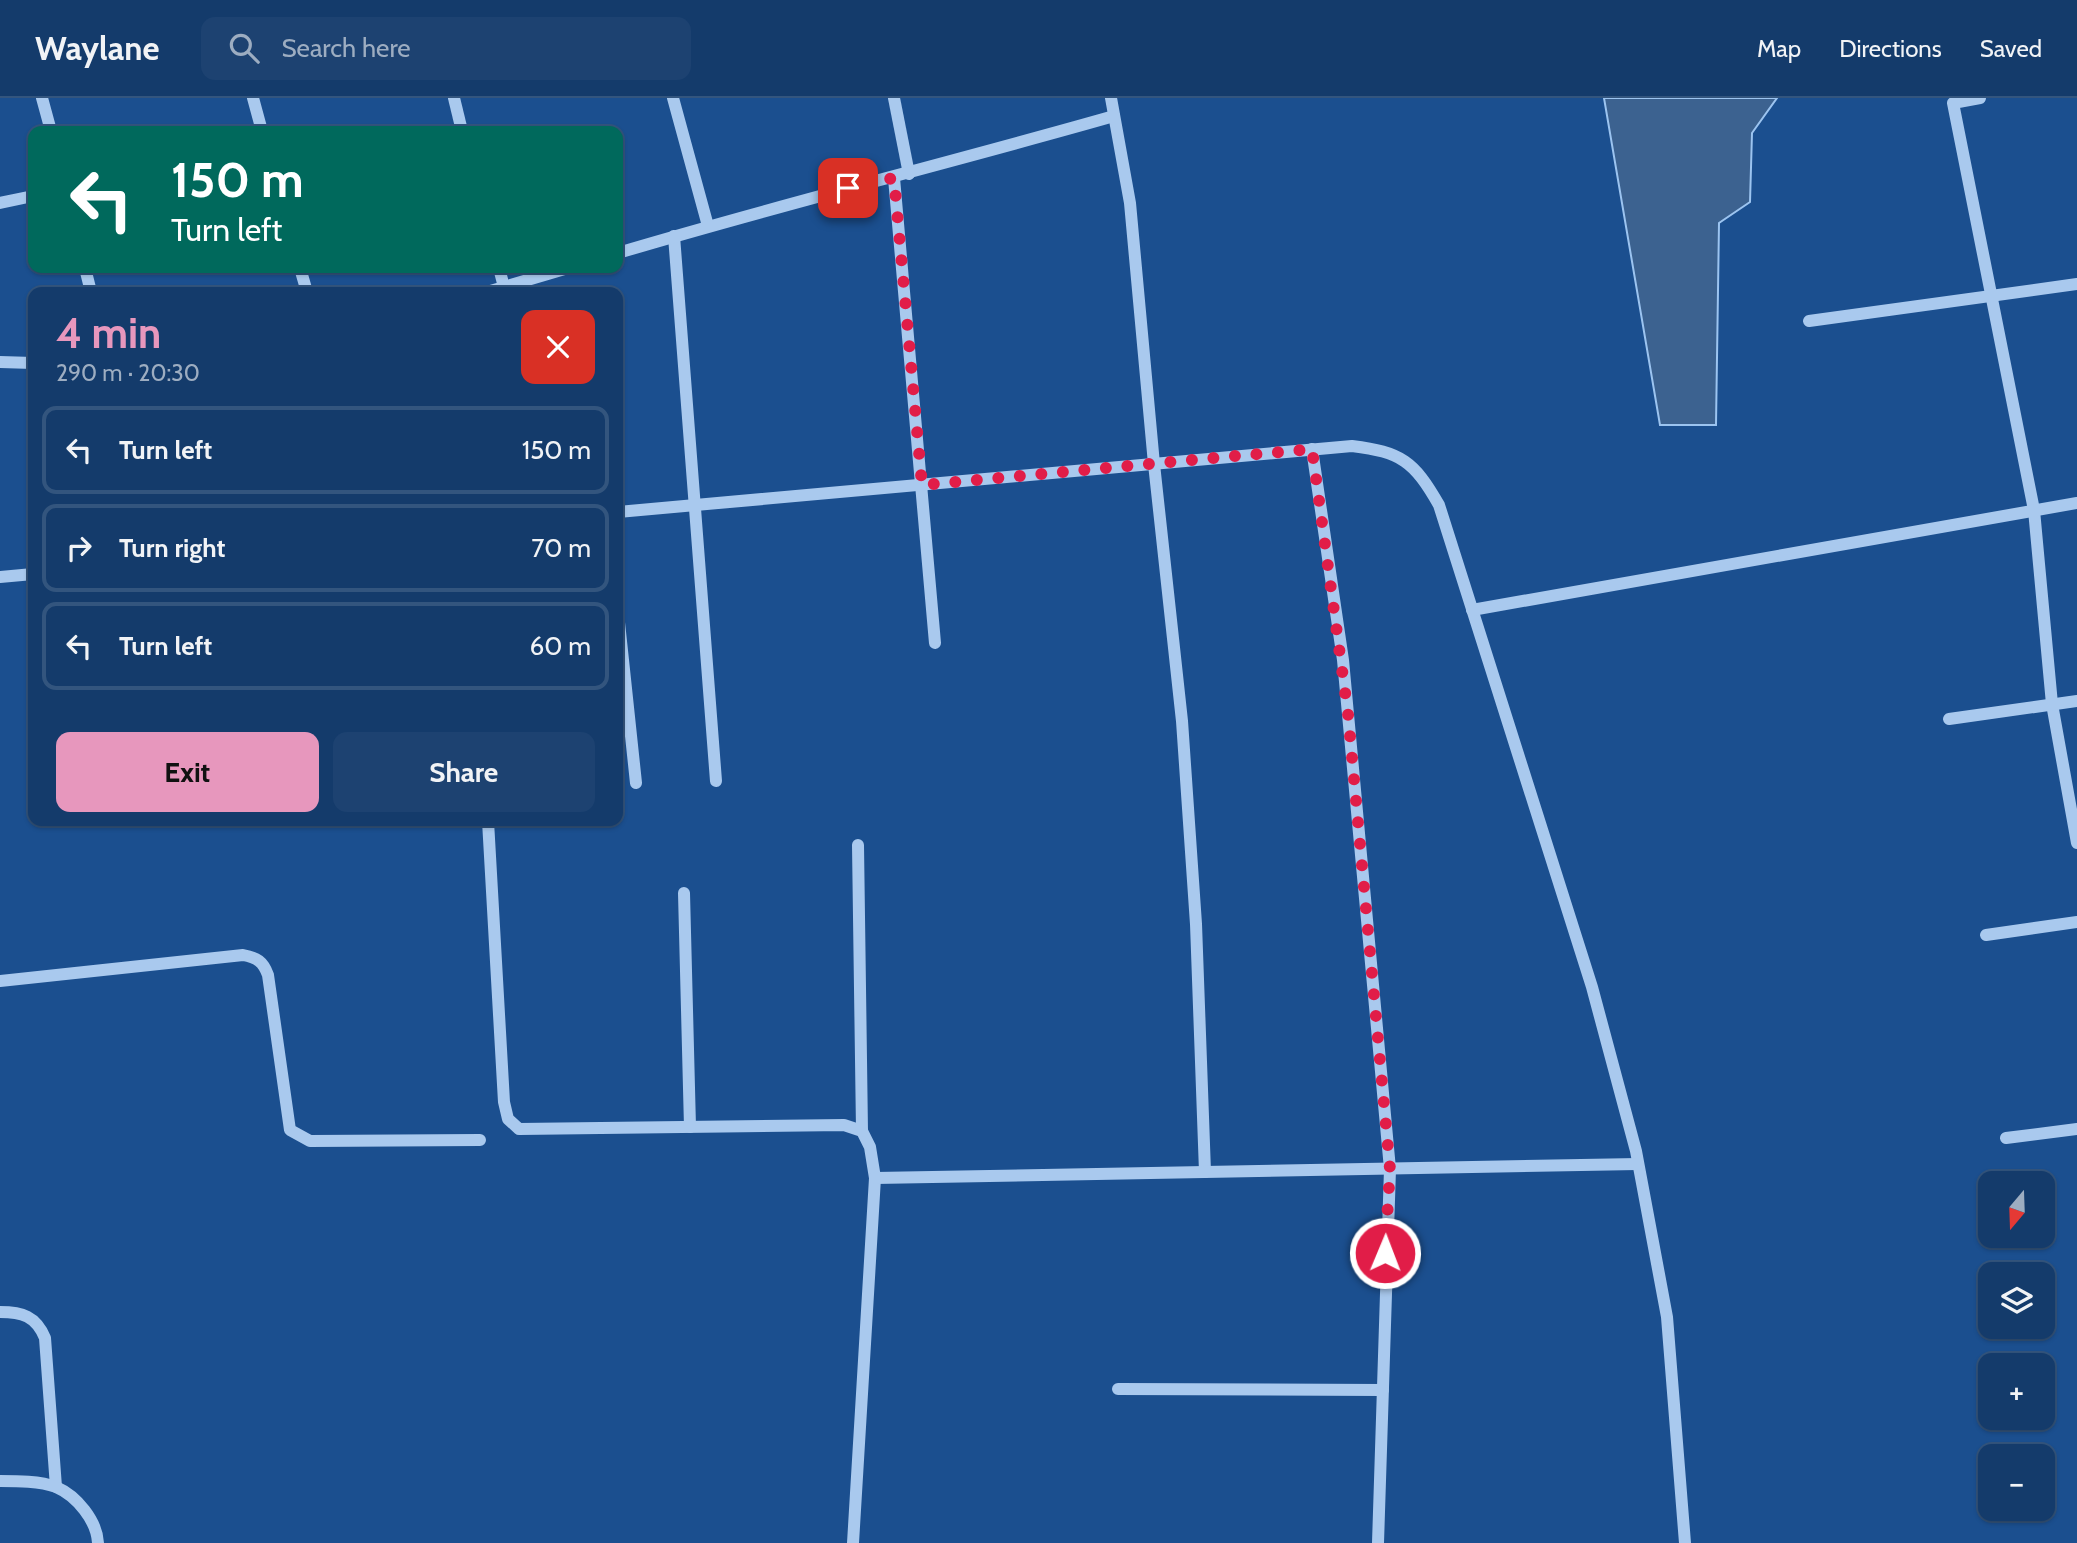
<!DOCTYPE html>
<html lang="en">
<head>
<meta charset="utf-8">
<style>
	body { margin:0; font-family:Cabin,sans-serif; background:#1d4271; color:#f1f3f6; height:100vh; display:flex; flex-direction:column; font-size:26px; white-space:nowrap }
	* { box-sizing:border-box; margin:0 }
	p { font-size:23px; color:#9dadc1 }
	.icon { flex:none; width:38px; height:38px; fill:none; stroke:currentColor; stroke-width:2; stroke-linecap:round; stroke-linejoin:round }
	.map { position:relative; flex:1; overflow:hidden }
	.sheet { position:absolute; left:28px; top:189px; width:595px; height:539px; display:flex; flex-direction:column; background:#143b6b; border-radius:14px; box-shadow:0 2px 5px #0004,0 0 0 2px #33557e }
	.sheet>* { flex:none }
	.hud { position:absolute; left:28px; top:28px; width:595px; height:147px; border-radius:14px; box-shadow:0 2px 5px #0004,0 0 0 2px #33557e; background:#00695c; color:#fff; overflow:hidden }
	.needle { width:46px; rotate:199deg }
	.controls { position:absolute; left:1978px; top:1073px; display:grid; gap:14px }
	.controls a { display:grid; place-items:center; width:77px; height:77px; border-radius:14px; background:#143b6b; box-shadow:0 2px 5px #0004,0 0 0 2px #33557e; font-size:35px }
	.pin { position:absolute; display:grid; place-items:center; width:60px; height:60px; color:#fff; margin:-30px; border-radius:14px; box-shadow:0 4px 10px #0006 }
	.me { position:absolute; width:77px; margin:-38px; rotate:1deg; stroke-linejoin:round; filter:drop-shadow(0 0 5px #0008) }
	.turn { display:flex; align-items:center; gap:24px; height:147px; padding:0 28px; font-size:32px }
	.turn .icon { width:91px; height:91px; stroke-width:2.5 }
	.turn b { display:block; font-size:49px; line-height:60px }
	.round { display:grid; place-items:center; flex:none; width:74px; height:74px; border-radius:14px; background:#1d4271 }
	.head { display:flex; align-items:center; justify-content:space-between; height:119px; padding:0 28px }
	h1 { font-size:42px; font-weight:700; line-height:52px; color:#e797bd }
	.cta { display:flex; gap:14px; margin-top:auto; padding:14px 28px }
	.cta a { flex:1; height:80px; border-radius:14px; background:#e797bd; color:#111; font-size:28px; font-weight:700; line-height:80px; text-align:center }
	.cta a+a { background:#1d4271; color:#f1f3f6 }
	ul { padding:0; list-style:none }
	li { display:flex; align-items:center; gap:21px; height:88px; margin:0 14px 10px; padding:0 14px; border:4px solid #33557e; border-radius:14px }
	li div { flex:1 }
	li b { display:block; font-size:26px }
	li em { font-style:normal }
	header { display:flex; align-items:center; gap:42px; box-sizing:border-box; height:98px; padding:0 35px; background:#143b6b; border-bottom:2px solid #33557e }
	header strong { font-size:33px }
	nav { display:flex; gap:38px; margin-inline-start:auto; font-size:24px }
	.search { width:490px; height:63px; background:#1d4271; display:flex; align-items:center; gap:18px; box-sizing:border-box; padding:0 24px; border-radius:14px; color:#9dadc1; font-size:26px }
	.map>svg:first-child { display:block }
	.water { fill:#3c6290; stroke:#9cc4f0; stroke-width:2 }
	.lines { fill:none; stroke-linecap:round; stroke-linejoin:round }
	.minor { stroke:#a9c9ee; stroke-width:12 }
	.route { stroke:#e11d48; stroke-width:12; stroke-dasharray:0 21.6 }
</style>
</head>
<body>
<header>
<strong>Waylane</strong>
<div class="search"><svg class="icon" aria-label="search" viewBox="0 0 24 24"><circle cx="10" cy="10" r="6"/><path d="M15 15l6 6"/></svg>Search here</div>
<nav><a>Map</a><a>Directions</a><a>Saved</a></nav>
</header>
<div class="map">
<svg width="2077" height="1445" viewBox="0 0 2077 1445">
	<rect width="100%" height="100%" fill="#1b4f8f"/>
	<path class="water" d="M1604,0H1777L1752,35L1750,104L1719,125L1716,327H1660Z"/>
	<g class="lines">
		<g class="minor">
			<path d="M42,0L51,33"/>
			<path d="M253,0L262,33"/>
			<path d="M454,0L462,33"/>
			<path d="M673,0L708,128"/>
			<path d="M894,0L909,76"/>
			<path d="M1111,0L1130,105L1154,366L1182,623L1196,826L1205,1074"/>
			<path d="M1980,0L1953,5L2034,412L2052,606L2077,745"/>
			<path d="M894,80L935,545"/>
			<path d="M0,105L33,98"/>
			<path d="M674,138L716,683"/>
			<path d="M618,155C782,106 949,65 1114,18"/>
			<path d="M85,170L91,194"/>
			<path d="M300,170L307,194"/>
			<path d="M499,170L504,189"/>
			<path d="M487,194L568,170"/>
			<path d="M1809,223L2077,186"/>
			<path d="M0,264L33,265"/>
			<path d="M1312,351L1343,562L1390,1071L1378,1445"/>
			<path d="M618,414L1352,348C1401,354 1414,363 1439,407L1592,889L1636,1053L1667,1219L1685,1445"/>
			<path d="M0,479L33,476"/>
			<path d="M1472,512L2077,405"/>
			<path d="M618,515L636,685"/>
			<path d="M1949,621L2077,603"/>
			<path d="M488,723L504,1004L508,1021L519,1031L844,1027L862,1033L870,1049L875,1080L853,1445"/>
			<path d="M858,747L862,1033"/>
			<path d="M684,795L690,1029"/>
			<path d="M1986,837L2077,824"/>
			<path d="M0,883L243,857C257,860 263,863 268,877L290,1032L310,1043L480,1042"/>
			<path d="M2006,1040L2077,1031"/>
			<path d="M875,1080L1638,1066"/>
			<path d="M0,1214C22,1214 36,1218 45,1240L56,1389"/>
			<path d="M1118,1291L1383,1292"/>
			<path d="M0,1383C17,1383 40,1383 56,1389C77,1398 97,1423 98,1445"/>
		</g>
	</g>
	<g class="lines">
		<path class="route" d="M848,90L894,80L922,387L1312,351L1348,616L1390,1071L1385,1155"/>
	</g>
</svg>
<div class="controls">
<a><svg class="needle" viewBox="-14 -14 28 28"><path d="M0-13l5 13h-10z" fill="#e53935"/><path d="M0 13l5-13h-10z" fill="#9dadc1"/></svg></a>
<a><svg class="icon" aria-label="layers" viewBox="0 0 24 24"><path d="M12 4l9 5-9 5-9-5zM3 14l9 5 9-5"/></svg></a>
<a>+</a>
<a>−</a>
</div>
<div class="pin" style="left:848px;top:90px;background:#d93025"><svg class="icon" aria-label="arrive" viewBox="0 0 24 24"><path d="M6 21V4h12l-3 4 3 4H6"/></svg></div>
<svg class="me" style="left:1385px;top:1155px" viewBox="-20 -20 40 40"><circle r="17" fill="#e11d48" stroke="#fff" stroke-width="3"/><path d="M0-11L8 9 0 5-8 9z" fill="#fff"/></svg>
<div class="hud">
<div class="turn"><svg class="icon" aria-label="left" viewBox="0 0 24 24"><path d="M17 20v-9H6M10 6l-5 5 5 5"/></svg><div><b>150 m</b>Turn left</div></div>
</div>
<section class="sheet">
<div class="head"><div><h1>4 min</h1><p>290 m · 20:30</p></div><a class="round" style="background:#d93025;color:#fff"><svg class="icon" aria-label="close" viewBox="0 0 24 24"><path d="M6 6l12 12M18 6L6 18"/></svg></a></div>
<ul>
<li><svg class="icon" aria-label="left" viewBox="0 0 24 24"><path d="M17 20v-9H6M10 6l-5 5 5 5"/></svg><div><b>Turn left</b></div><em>150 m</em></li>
<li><svg class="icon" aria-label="right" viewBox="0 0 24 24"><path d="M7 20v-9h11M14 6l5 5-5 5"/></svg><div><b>Turn right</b></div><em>70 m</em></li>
<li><svg class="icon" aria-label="left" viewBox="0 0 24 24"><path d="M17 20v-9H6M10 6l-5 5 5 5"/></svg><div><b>Turn left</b></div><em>60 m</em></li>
</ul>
<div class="cta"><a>Exit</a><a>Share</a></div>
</section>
</div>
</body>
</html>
